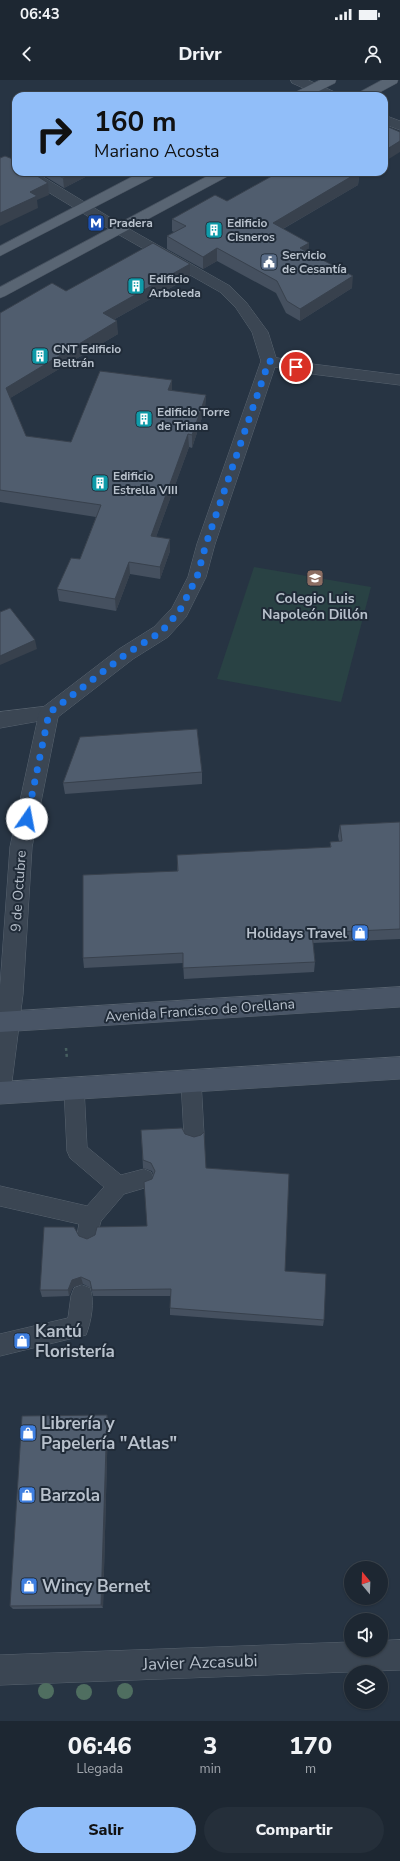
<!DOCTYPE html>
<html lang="es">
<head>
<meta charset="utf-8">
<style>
	body { margin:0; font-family:"Nunito Sans",sans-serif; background:#252f3a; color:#f1f3f6; height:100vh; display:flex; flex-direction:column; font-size:15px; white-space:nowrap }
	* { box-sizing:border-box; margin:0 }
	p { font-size:13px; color:#a0a5ac }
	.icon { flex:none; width:22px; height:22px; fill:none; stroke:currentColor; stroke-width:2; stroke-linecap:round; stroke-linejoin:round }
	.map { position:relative; height:1641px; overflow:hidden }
	.side { display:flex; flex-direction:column; background:#1d2732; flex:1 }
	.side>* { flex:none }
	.banner { position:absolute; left:12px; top:12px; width:376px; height:84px; border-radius:12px; box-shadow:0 1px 3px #0004,0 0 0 1px #3b444d; background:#91bef9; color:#111; overflow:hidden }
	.needle { width:26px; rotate:341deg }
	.controls { position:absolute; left:344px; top:1481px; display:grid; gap:8px }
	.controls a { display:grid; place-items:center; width:44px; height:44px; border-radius:50%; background:#1d2732; box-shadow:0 1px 3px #0004,0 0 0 1px #3b444d; font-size:20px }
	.pin { position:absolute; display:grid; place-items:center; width:34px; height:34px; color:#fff; margin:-17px; border:2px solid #fff; border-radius:50%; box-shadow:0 1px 4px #0007 }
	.me { position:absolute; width:44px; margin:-22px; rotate:12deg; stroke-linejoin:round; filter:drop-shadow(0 0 3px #0008) }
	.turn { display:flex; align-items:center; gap:14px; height:84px; padding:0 16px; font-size:18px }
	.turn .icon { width:52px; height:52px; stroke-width:2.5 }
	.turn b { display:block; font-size:28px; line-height:34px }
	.eta { display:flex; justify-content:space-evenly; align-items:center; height:68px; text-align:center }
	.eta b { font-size:24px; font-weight:800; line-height:28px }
	.primary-button { display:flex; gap:8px; margin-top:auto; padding:8px 16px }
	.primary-button a { flex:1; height:46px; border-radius:24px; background:#91bef9; color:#111; font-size:16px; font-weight:800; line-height:46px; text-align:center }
	.primary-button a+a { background:#252f3a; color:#f1f3f6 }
	.status { display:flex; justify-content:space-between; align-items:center; height:28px; padding:0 20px; background:#1d2732; direction:ltr }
	.status svg { height:11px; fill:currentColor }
	header { display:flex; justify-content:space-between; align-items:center; height:52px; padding:0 16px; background:#1d2732; font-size:18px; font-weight:800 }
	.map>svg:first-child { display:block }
	.green { fill:#294244 }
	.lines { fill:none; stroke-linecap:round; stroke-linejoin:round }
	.service-casing { stroke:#596470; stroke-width:1 }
	.minor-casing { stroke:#596470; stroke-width:1 }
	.tertiary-casing { stroke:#596470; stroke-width:1 }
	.secondary-casing { stroke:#596470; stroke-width:1 }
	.primary-casing { stroke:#454f5c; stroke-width:1 }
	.path { stroke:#475f60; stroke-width:2.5; stroke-dasharray:3 3; stroke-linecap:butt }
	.service { fill:#3b4653; fill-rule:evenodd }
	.minor { fill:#3b4653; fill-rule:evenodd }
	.tertiary { fill:#3b4653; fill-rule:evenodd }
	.secondary { fill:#495566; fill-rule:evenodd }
	.primary { fill:#596573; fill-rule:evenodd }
	.tree { fill:#4f6e60 }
	.wall { fill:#45505f }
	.shaded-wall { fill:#38414d }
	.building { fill:#505d6e; stroke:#38414d }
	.route { stroke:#1a73e8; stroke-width:7; stroke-dasharray:0 12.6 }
	.labels { text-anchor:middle; stroke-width:4; stroke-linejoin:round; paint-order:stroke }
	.far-poi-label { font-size:12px; font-weight:bold; fill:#b8c1cc; stroke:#202b38; text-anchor:start }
	.poi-label { font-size:14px; font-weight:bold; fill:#b8c1cc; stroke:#202b38 }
	.street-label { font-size:14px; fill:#b8c1cc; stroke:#202b38 }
	.near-poi-label { font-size:17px; font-weight:bold; fill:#b8c1cc; stroke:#202b38; text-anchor:start }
	.near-street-label { font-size:17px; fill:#b8c1cc; stroke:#202b38 }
</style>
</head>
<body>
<div class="status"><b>06:43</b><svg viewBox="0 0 49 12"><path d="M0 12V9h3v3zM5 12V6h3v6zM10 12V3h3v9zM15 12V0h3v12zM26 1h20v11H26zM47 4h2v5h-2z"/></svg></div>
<header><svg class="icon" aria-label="back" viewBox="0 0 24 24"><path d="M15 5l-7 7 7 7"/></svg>Drivr<svg class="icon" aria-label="person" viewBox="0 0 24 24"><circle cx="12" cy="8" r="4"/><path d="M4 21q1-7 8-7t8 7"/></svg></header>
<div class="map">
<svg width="400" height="1641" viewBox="0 0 400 1641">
	<rect width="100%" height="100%" fill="#273443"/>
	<path class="green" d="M254,487L371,507L341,622L217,599Z"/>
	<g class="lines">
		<g class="service-casing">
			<g id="service">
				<path d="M191,992L198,995L201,1001L204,1055L201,1062L194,1064L187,1062L184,1055L181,1001L184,995Z"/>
				<path d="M74,999L81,1002L84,1008L87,1067L121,1095L144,1089L151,1092L154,1099L151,1106L124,1114L101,1141L95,1162L88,1165L81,1162L77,1155L79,1144L0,1126V1106L87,1126L104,1107L70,1078L67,1071L64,1008L67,1002Z"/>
				<path d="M82,1205L90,1208C95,1222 91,1242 86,1255L0,1276V1254L68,1238L71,1216L74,1208Z"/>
			</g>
		</g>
		<g class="minor-casing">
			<g id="minor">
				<path d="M291,0H308L337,13L339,16H321L292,3Z"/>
				<path d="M384,35L400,41V50L384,44Z"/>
				<path d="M269,276L296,282L400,295V305L296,292L263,284L261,281L263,278Z"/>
				<path d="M49,626L56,628L59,633L56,638L0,648V632Z"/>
				<path d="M400,1560V1590L0,1605V1575L351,1562V1570H381V1561Z"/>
			</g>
		</g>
		<g class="tertiary-casing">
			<path id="tertiary" d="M18,92H35L124,146L230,206L246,222L268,252L277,281L215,464L206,497L186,537L168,557L133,579L58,637L32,767L23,914L12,1001L8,1009L0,1012V907L10,767L39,633L42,628L119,569L154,547L172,528L188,497L197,464L261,281L252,252L236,228L220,212L114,152L20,95Z"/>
		</g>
		<g class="secondary-casing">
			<g id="secondary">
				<path d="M400,907V927L0,952V932Z"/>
				<path d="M400,977V999L0,1024V1002Z"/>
			</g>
		</g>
		<g class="primary-casing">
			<g id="primary">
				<path d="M320,0H336L335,3L309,16H292L294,13Z"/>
				<path d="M382,0H398L397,3L373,16H356L358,13Z"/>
				<path d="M141,92H159L157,95L0,176V166Z"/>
				<path d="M215,92H232L230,95L5,216L0,218V207Z"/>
			</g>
		</g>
		<path class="path" d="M66,968L67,979"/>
		<use href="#service" class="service"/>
		<use href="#minor" class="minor"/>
		<use href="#tertiary" class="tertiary"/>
		<use href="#secondary" class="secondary"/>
		<use href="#primary" class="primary"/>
	</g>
	<g class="tree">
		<circle cx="46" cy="1611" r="8"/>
		<circle cx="125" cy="1611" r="8"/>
		<circle cx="84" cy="1612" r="8"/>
	</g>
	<g class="wall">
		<path d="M38,92H95L64,108Z"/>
		<path d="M279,92H367L359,97L358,105L283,149L309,163L308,172L352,208L300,241L286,233L276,213L217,181L203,189L167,169V156L174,152L172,151V139L227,121Z"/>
		<path d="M190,184V197L115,239L118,254L10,318L26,356L71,362L172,300V311L206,315L205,328L192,368L189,367L156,457L170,459V471L160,499L130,494L116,531L59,521L57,509L80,479L96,437L0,422V233L66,211Z"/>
		<path d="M202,692V704L65,714L63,703Z"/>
		<path d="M400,742V859L313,863L315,882L314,892L184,899L183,883L84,888L83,878L177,791V775L330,768V762L339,761L338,756L340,745Z"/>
		<path d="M141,1050L185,1054L206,1088L285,1191L324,1240L323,1246L170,1235V1228L171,1216H93L91,1208L83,1204L73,1207L69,1216L42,1217L40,1210L79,1156L87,1159L147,1146L152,1099L153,1094L152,1091L143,1088Z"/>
		<path d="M107,1335L108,1341L103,1528L13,1529L10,1526Z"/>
	</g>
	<g class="shaded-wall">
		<path d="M400,61V72L384,82V71Z"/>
		<path d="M75,92H95L64,108L63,98Z"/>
		<path d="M353,92H367L359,97L358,105L272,155L273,143Z"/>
		<path d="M48,103L49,115L37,120L38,128L0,146V133L30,112Z"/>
		<path d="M309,163L308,175L300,168Z"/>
		<path d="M217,168V181L203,189V177Z"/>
		<path d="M190,184V197L104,245L103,233Z"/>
		<path d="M353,196L352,208L300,241V229Z"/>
		<path d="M117,241L118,254L7,320L6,308Z"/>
		<path d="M172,300V312L168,310Z"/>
		<path d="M206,315L205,328L192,368V355Z"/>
		<path d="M188,354L189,367L152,468L151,456Z"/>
		<path d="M170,459V471L160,499V487Z"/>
		<path d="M129,482L130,494L116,531L115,519Z"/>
		<path d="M35,560L37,569L0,585V576Z"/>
		<path d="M81,1197L83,1204L73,1207L69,1216L68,1210L72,1200Z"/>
		<path d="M107,1335L108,1341L103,1528L101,1525Z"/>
	</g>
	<g class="building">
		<path d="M384,45L400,52V61L384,71Z"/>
		<path d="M5,76L15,80L16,81V92H31L48,103L30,112L37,116L0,133V78Z"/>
		<path d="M52,92H75L63,98Z"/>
		<path d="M279,92H359L273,143L309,163L300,168L353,196L300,229L287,221L277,201L217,168L203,177L167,156L186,146L172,139L215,115L227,121Z"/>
		<path d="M153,163L190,184L103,233L117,241L6,308L26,356L71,362L100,291L172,300L168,310L206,315L192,355L188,354L151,456L170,459L160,487L129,482L115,519L57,509L71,478L80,479L101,425L0,410V233L52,203L66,211Z"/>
		<path d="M10,528L35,560L0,576V532Z"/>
		<path d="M197,649L202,692L63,703L80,657Z"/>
		<path d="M400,742V849L312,853L315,882L183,888V873L83,878V795L178,791L177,775L331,767L330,762L342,761L340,745Z"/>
		<path d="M182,1048L185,1054L194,1057L201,1055L204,1052L206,1088L289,1094L285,1191L326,1194L324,1240L170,1228L171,1209L92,1210L90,1201L81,1197L72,1200L68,1210H40L44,1147H74L79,1156L87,1159L95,1155L97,1147L147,1146L144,1102L152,1099L155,1091L151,1083L143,1080L141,1050Z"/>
		<path d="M107,1335L101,1525L10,1526L22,1336Z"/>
	</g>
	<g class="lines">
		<path class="route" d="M27,739L49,633L126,574L161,552L179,532L197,497L206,464L269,281L296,287"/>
	</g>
	<defs>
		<g id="metro-square" transform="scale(0.9)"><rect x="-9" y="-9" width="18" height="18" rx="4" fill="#1a4fb4" stroke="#202b38"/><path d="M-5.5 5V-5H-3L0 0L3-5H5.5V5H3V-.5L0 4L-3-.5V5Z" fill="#fff"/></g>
		<g id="building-square" transform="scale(0.9)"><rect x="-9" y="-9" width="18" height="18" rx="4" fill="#0f9aa8" stroke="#202b38"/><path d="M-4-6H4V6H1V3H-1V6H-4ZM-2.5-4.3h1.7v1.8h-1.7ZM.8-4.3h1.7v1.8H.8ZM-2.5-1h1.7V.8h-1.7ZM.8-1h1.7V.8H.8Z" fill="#fff"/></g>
		<g id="civic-square" transform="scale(0.9)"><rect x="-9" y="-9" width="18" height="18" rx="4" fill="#5c6f8a" stroke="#202b38"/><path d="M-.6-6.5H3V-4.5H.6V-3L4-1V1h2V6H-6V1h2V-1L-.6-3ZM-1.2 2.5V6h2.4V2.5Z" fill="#fff"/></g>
		<g id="university-square" transform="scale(0.9)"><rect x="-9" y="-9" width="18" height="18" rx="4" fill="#8d6e63" stroke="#202b38"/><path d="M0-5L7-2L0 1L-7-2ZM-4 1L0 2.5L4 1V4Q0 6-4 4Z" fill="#fff"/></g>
		<g id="shop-square" transform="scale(0.9)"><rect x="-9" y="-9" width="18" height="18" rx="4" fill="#3f7fe0" stroke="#202b38"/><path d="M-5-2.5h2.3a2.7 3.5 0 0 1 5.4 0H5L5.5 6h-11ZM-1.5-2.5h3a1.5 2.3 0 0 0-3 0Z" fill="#fff"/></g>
	</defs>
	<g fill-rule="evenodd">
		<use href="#metro-square" x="96" y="143"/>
		<use href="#building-square" x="214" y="150"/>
		<use href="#civic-square" x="269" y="182"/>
		<use href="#building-square" x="136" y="206"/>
		<use href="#building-square" x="40" y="276"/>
		<use href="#building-square" x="144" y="339"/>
		<use href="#building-square" x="100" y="403"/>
		<use href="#university-square" x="315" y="498"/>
		<use href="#shop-square" x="360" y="853"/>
		<use href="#shop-square" x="22" y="1261"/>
		<use href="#shop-square" x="28" y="1353"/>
		<use href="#shop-square" x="27" y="1415"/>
		<use href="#shop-square" x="29" y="1506"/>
	</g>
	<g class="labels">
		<g class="far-poi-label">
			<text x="109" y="147">Pradera</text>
			<text x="227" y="147">Edificio<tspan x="227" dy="14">Cisneros</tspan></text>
			<text x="282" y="179">Servicio<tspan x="282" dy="14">de Cesantía</tspan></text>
			<text x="149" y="203">Edificio<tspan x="149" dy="14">Arboleda</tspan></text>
			<text x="53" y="273">CNT Edificio<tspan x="53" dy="14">Beltrán</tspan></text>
			<text x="157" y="336">Edificio Torre<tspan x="157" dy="14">de Triana</tspan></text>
			<text x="113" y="400">Edificio<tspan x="113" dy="14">Estrella VIII</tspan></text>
		</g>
		<g class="poi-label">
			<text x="315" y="523">Colegio Luis<tspan x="315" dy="16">Napoleón Dillón</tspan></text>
			<text x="347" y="858" text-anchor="end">Holidays Travel</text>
		</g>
		<g class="street-label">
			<text transform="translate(18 811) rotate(-86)" y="5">9 de Octubre</text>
			<text transform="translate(200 930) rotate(-4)" y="5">Avenida Francisco de Orellana</text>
		</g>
		<g class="near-poi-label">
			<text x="35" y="1257">Kantú<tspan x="35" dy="20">Floristería</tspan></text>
			<text x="41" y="1349">Librería y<tspan x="41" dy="20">Papelería "Atlas"</tspan></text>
			<text x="40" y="1421">Barzola</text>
			<text x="42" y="1512">Wincy Bernet</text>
		</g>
		<g class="near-street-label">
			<text transform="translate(200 1582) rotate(-2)" y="6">Javier Azcasubi</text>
		</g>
	</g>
</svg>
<div class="controls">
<a><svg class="needle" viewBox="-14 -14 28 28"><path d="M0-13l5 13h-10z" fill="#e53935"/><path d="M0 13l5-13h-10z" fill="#a0a5ac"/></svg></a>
<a><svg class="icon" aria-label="sound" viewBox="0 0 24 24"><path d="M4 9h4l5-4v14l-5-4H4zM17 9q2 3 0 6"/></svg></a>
<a><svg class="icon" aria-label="layers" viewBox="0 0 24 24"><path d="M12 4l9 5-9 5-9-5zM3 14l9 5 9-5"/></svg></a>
</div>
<div class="pin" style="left:296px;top:287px;background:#d93025"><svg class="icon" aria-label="arrive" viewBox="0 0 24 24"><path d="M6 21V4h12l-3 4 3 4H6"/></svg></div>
<svg class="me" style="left:27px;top:739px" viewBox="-20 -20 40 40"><circle r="19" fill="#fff"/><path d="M0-13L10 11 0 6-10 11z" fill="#1a73e8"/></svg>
<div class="banner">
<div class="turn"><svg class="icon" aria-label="right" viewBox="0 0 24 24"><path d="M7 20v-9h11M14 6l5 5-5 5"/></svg><div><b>160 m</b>Mariano Acosta</div></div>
</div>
</div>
<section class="side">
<div class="eta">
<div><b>06:46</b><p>Llegada</p></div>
<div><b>3</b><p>min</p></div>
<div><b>170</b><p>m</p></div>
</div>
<div class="primary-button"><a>Salir</a><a>Compartir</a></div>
</section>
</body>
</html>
